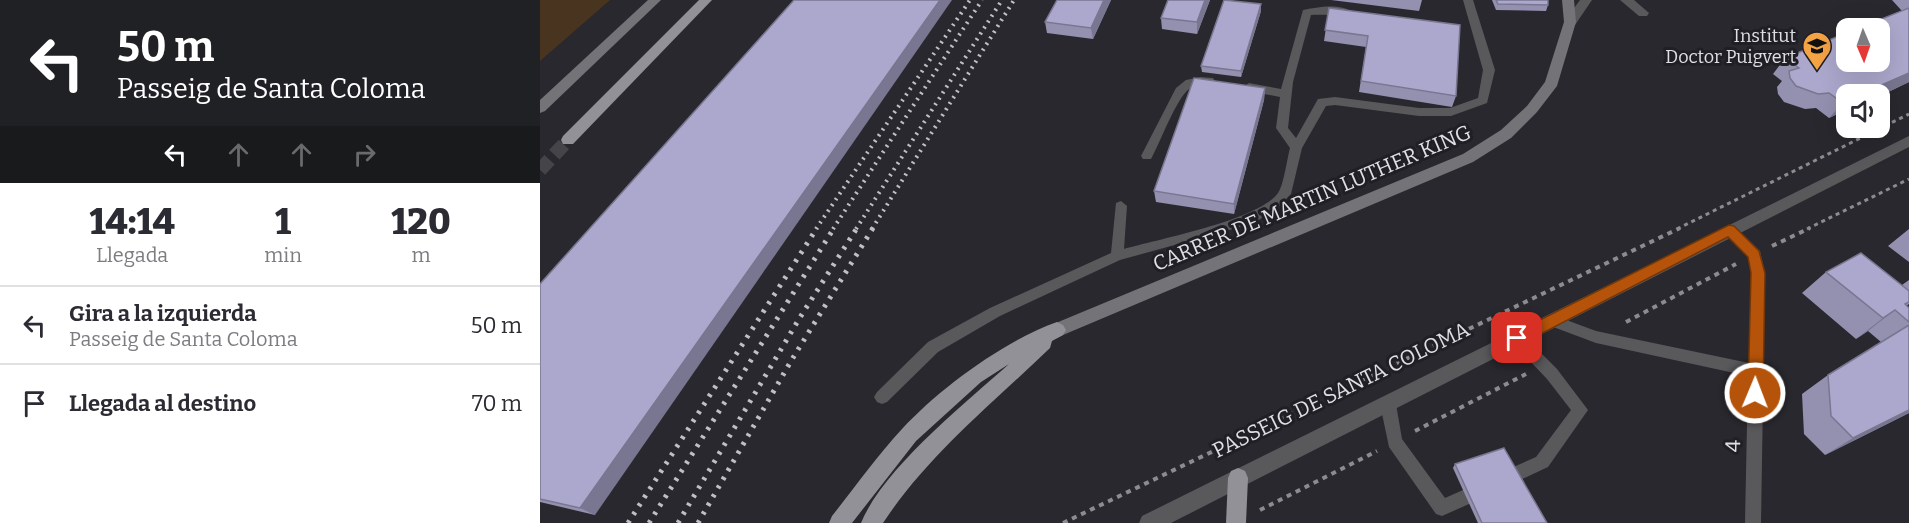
<!DOCTYPE html>
<html lang="es">
<head>
<meta charset="utf-8">
<style>
	body { margin:0; font-family:Bitter,serif; background:#f2f2f3; color:#2b2b33; height:100vh; display:flex; flex-direction:column; font-size:22px; white-space:nowrap }
	* { box-sizing:border-box; margin:0 }
	p { font-size:20px; color:#7c7c81 }
	.icon { flex:none; width:33px; height:33px; fill:none; stroke:currentColor; stroke-width:2; stroke-linecap:round; stroke-linejoin:round }
	.map { position:relative; flex:1; overflow:hidden }
	.details { display:flex; flex-direction:column; background:#fff; width:540px }
	.details>* { flex:none }
	.banner { background:#202124; color:#fff; overflow:hidden }
	.needle { width:39px; rotate:178deg }
	.tools { position:absolute; left:1296px; top:18px; display:grid; gap:12px }
	.tools a { display:grid; place-items:center; width:54px; height:54px; border-radius:12px; background:#fff; box-shadow:0 6px 24px #0002; font-size:30px }
	.pin { position:absolute; display:grid; place-items:center; width:51px; height:51px; color:#fff; margin:-26px; border-radius:12px; box-shadow:0 3px 9px #0006 }
	.me { position:absolute; width:66px; margin:-33px; rotate:1deg; stroke-linejoin:round; filter:drop-shadow(0 0 4px #0008) }
	.turn { display:flex; align-items:center; gap:21px; height:126px; padding:0 18px; font-size:27px }
	.turn .icon { width:78px; height:78px; stroke-width:2.5 }
	.turn b { display:block; font-size:42px; line-height:51px }
	.lanes { display:flex; align-items:center; height:57px; padding:0 18px; background:#0003; justify-content:center; gap:30px; direction:ltr }
	.lanes .off { opacity:.35 }
	.eta { display:flex; justify-content:space-evenly; align-items:center; height:102px; text-align:center }
	.eta b { font-size:36px; font-weight:800; line-height:42px }
	ul { padding:0; list-style:none }
	li { display:flex; align-items:center; gap:18px; height:78px; padding:0 18px; border-top:2px solid #e1e1e2 }
	li div { flex:1 }
	li b { display:block; font-size:22px }
	li em { font-style:normal }
	main { display:flex; flex:1; min-height:0 }
	.map>svg:first-child { display:block }
	.green { fill:#49341f }
	.lines { fill:none; stroke-linecap:round; stroke-linejoin:round }
	.trunk-tunnel { stroke:#444449; stroke-width:14; stroke-dasharray:14 7; stroke-linecap:butt }
	.path-far1 { stroke:#8b8b90; stroke-width:3; stroke-dasharray:4 4; stroke-linecap:butt }
	.path { stroke:#8b8b90; stroke-width:4; stroke-dasharray:5 5; stroke-linecap:butt }
	.service { fill:#59595c; fill-rule:evenodd }
	.pedestrian { fill:#59595c; fill-rule:evenodd }
	.minor { fill:#59595c; fill-rule:evenodd }
	.tertiary { fill:#59595c; fill-rule:evenodd }
	.secondary { fill:#747478; fill-rule:evenodd }
	.trunk { fill:#929198; fill-rule:evenodd }
	.rail-far1 { stroke:#c0c0c4; stroke-width:4; stroke-dasharray:2 5; stroke-linecap:butt }
	.rail { stroke:#c0c0c4; stroke-width:5; stroke-dasharray:3 7; stroke-linecap:butt }
	.wall { fill:#9490b0 }
	.shaded-wall { fill:#787690 }
	.building { fill:#aca8cd; stroke:#787690; stroke-width:1.5 }
	.route { fill:#b45309; stroke:#753606; stroke-width:1.5 }
	.labels { text-anchor:middle; stroke-width:6; stroke-linejoin:round; paint-order:stroke }
	.far-poi-label { font-size:18px; fill:#e0e0e4; stroke:#1f1f25; text-anchor:end }
	.street-label { font-size:21px; fill:#e0e0e4; stroke:#1f1f25 }
</style>
</head>
<body>
<main>
<section class="details">
<div class="banner">
<div class="turn"><svg class="icon" aria-label="left" viewBox="0 0 24 24"><path d="M17 20v-9H6M10 6l-5 5 5 5"/></svg><div><b>50 m</b>Passeig de Santa Coloma</div></div>
<div class="lanes"><svg class="icon" aria-label="left" viewBox="0 0 24 24"><path d="M17 20v-9H6M10 6l-5 5 5 5"/></svg><svg class="icon off" aria-label="ahead" viewBox="0 0 24 24"><path d="M12 20V5M6 11l6-6 6 6"/></svg><svg class="icon off" aria-label="ahead" viewBox="0 0 24 24"><path d="M12 20V5M6 11l6-6 6 6"/></svg><svg class="icon off" aria-label="right" viewBox="0 0 24 24"><path d="M7 20v-9h11M14 6l5 5-5 5"/></svg></div>
</div>
<div class="eta">
<div><b>14:14</b><p>Llegada</p></div>
<div><b>1</b><p>min</p></div>
<div><b>120</b><p>m</p></div>
</div>
<ul>
<li><svg class="icon" aria-label="left" viewBox="0 0 24 24"><path d="M17 20v-9H6M10 6l-5 5 5 5"/></svg><div><b>Gira a la izquierda</b><p>Passeig de Santa Coloma</p></div><em>50 m</em></li>
<li><svg class="icon" aria-label="arrive" viewBox="0 0 24 24"><path d="M6 21V4h12l-3 4 3 4H6"/></svg><div><b>Llegada al destino</b></div><em>70 m</em></li>
</ul>
</section>
<div class="map">
<svg width="1369" height="523" viewBox="0 0 1369 523">
	<rect width="100%" height="100%" fill="#29282e"/>
	<path class="green" d="M0,0H70L0,61Z"/>
	<g class="lines">
		<path class="trunk-tunnel" d="M0,170L28,140"/>
		<g class="path-far1">
			<path d="M1137,229L1369,114"/>
			<path d="M1267,229L1369,179"/>
		</g>
		<g class="path">
			<path d="M1232,246L1270,228"/>
			<path d="M1086,322L1196,264"/>
			<path d="M875,431L986,374"/>
			<path d="M720,510L837,451"/>
			<path d="M523,523L1140,228"/>
		</g>
		<g class="service">
			<path d="M923,0H933L955,70L947,103L911,116H879L795,105L786,106L762,148L751,194L736,210L711,224L580,260L460,316L398,352L347,402L342,404L337,402L334,397L337,392L388,342L450,308L571,253L576,203L581,201L587,206L584,249C619,239 719,220 738,193C744,184 747,159 750,148L736,128L740,97L709,91L703,87L709,83L741,89L763,10C777,7 801,3 812,12C805,17 782,14 771,15L753,82L748,128L756,138L778,99L795,97L879,108H910L938,98L943,70Z"/>
			<path d="M660,77L673,78L675,81C668,88 657,82 649,89C636,99 620,143 611,159H603L601,156L636,88L646,80Z"/>
			<path d="M1189,225L1194,226L1220,251L1225,273L1221,523H1205L1208,376L1056,343L1008,325L1006,321L1008,317L1013,315L1056,331L1209,363L1211,273L1209,257L1182,230Z"/>
			<path d="M977,332L982,334L1017,369L1048,410L1008,467L961,489L955,487L953,481L955,475L996,457L1031,410L1007,379L972,342L970,338L972,334Z"/>
			<path d="M848,397L853,399L856,404L862,439L905,498L941,482L947,484L949,490L947,496L902,516L896,514L849,447L840,404L843,399Z"/>
		</g>
		<path class="pedestrian" d="M1080,0H1094L1109,13L1107,16H1099Z"/>
		<path class="minor" d="M1040,0H1052L1035,25H1025L1024,22Z"/>
		<path class="tertiary" d="M1369,136V147L631,523H599L602,516Z"/>
		<g class="secondary">
			<path d="M108,0H121L5,111L0,113V100Z"/>
			<path d="M1022,0H1034L1036,22L1017,86L997,112L971,138L933,162L523,335L517,338L511,335L508,330L511,325L923,154L961,130L987,106L1005,82L1024,22Z"/>
		</g>
		<g class="trunk">
			<path d="M159,0H172L33,144H23L21,140L23,136Z"/>
			<path d="M517,322L523,325L526,330L523,335L512,341L510,348C452,404 388,455 343,523H321C343,469 424,404 469,364L441,382L376,441L312,523H289L292,516C315,487 337,456 362,429C400,388 464,341 517,322Z"/>
			<path d="M698,468L705,471L708,478L706,523H686L688,478L691,471Z"/>
		</g>
		<g class="rail-far1">
			<path d="M276,229L430,0"/>
			<path d="M293,229L442,0"/>
			<path d="M316,229L462,0"/>
			<path d="M332,229L474,0"/>
		</g>
		<g class="rail">
			<path d="M88,523L277,228"/>
			<path d="M109,523L294,228"/>
			<path d="M138,523L259,319L317,228"/>
			<path d="M158,523L251,361L333,228"/>
		</g>
	</g>
	<g class="wall">
		<path d="M517,0H571L553,39L507,33L505,22Z"/>
		<path d="M670,0L657,34L622,29L621,18Z"/>
		<path d="M791,0H882L879,11Z"/>
		<path d="M952,0H1008V5L1006,11L956,10Z"/>
		<path d="M1352,0H1369V82L1340,96V94L1289,118L1276,108L1265,109L1244,102L1238,94L1237,87L1242,81L1233,74L1245,58L1362,11Z"/>
		<path d="M789,8L916,96L912,107L819,92L826,47L784,41Z"/>
		<path d="M721,11L701,77L662,72L661,66Z"/>
		<path d="M725,88L724,100L694,214L616,202L614,191Z"/>
		<path d="M1369,229V262L1348,246Z"/>
		<path d="M1286,272L1362,285L1369,280V304L1366,306L1369,308V413L1285,455L1264,434L1262,394L1288,375L1341,342L1328,331L1316,339L1262,293Z"/>
		<path d="M0,284L55,515L0,502Z"/>
		<path d="M915,464L1007,523H938L913,468Z"/>
	</g>
	<g class="shaded-wall">
		<path d="M400,0H412L55,515L40,508Z"/>
		<path d="M564,0H571L553,39L551,28Z"/>
		<path d="M665,0H670L657,34V22Z"/>
		<path d="M721,4V11L701,77V71Z"/>
		<path d="M1369,73V82L1340,96V94H1321Z"/>
		<path d="M725,88L724,100L694,214V204Z"/>
		<path d="M1306,101V110L1289,118L1303,103Z"/>
		<path d="M1355,310L1328,331L1316,339L1343,318Z"/>
		<path d="M1369,410V413L1285,455L1313,438Z"/>
	</g>
	<g class="building">
		<path d="M254,0H400L40,508L0,499V284Z"/>
		<path d="M517,0H564L551,28L505,22Z"/>
		<path d="M628,0H665L657,22L621,18Z"/>
		<path d="M684,0L721,4L701,71L661,66Z"/>
		<path d="M956,0H1008V5L958,4Z"/>
		<path d="M789,8L920,25L916,96L821,81L828,36L785,30Z"/>
		<path d="M1369,8V73L1321,94H1306V101L1303,103L1289,93L1278,94L1256,86L1250,78L1249,71L1259,68L1245,58L1306,33V62H1340V28H1319Z"/>
		<path d="M654,78L725,88L694,204L614,191Z"/>
		<path d="M1321,253L1369,291V302L1365,304L1369,308V322L1355,310L1343,318L1286,272Z"/>
		<path d="M1369,325V410L1313,438L1291,416L1288,375Z"/>
		<path d="M964,448L1007,523H942L915,464Z"/>
	</g>
	<path class="route" d="M1189,225L1194,226L1219,251L1225,273L1223,393L1221,398L1215,400L1210,398L1208,393L1211,273L1208,257L1188,237L983,343L977,345L972,343L970,338L972,334Z"/>
	<defs>
		<g id="school-pin" transform="scale(1.5)"><path d="M0 17L-7.5 6A9.5 9.5 0 1 1 7.5 6Z" fill="#f4a345" stroke="#1f1f25"/><path d="M0-5L7-2L0 1L-7-2ZM-4 1L0 2.5L4 1V4Q0 6-4 4Z" fill="#111"/></g>
	</defs>
	<g fill-rule="evenodd">
		<use href="#school-pin" x="1277" y="46"/>
	</g>
	<g class="labels">
		<g class="far-poi-label">
			<text x="1256" y="42">Institut<tspan x="1256" dy="21">Doctor Puigvert</tspan></text>
		</g>
		<g class="street-label">
			<text transform="translate(772 198) rotate(-23)" y="7">CARRER DE MARTIN LUTHER KING</text>
			<text transform="translate(801 390) rotate(-26)" y="7">PASSEIG DE SANTA COLOMA</text>
			<text transform="translate(1193 446) rotate(-89)" y="7">4</text>
		</g>
	</g>
</svg>
<div class="tools">
<a><svg class="needle" viewBox="-14 -14 28 28"><path d="M0-13l5 13h-10z" fill="#e53935"/><path d="M0 13l5-13h-10z" fill="#7c7c81"/></svg></a>
<a><svg class="icon" aria-label="sound" viewBox="0 0 24 24"><path d="M4 9h4l5-4v14l-5-4H4zM17 9q2 3 0 6"/></svg></a>
</div>
<div class="pin" style="left:977px;top:338px;background:#d93025"><svg class="icon" aria-label="arrive" viewBox="0 0 24 24"><path d="M6 21V4h12l-3 4 3 4H6"/></svg></div>
<svg class="me" style="left:1215px;top:393px" viewBox="-20 -20 40 40"><circle r="17" fill="#b45309" stroke="#fff" stroke-width="3"/><path d="M0-11L8 9 0 5-8 9z" fill="#fff"/></svg>
</div>
</main>
</body>
</html>
